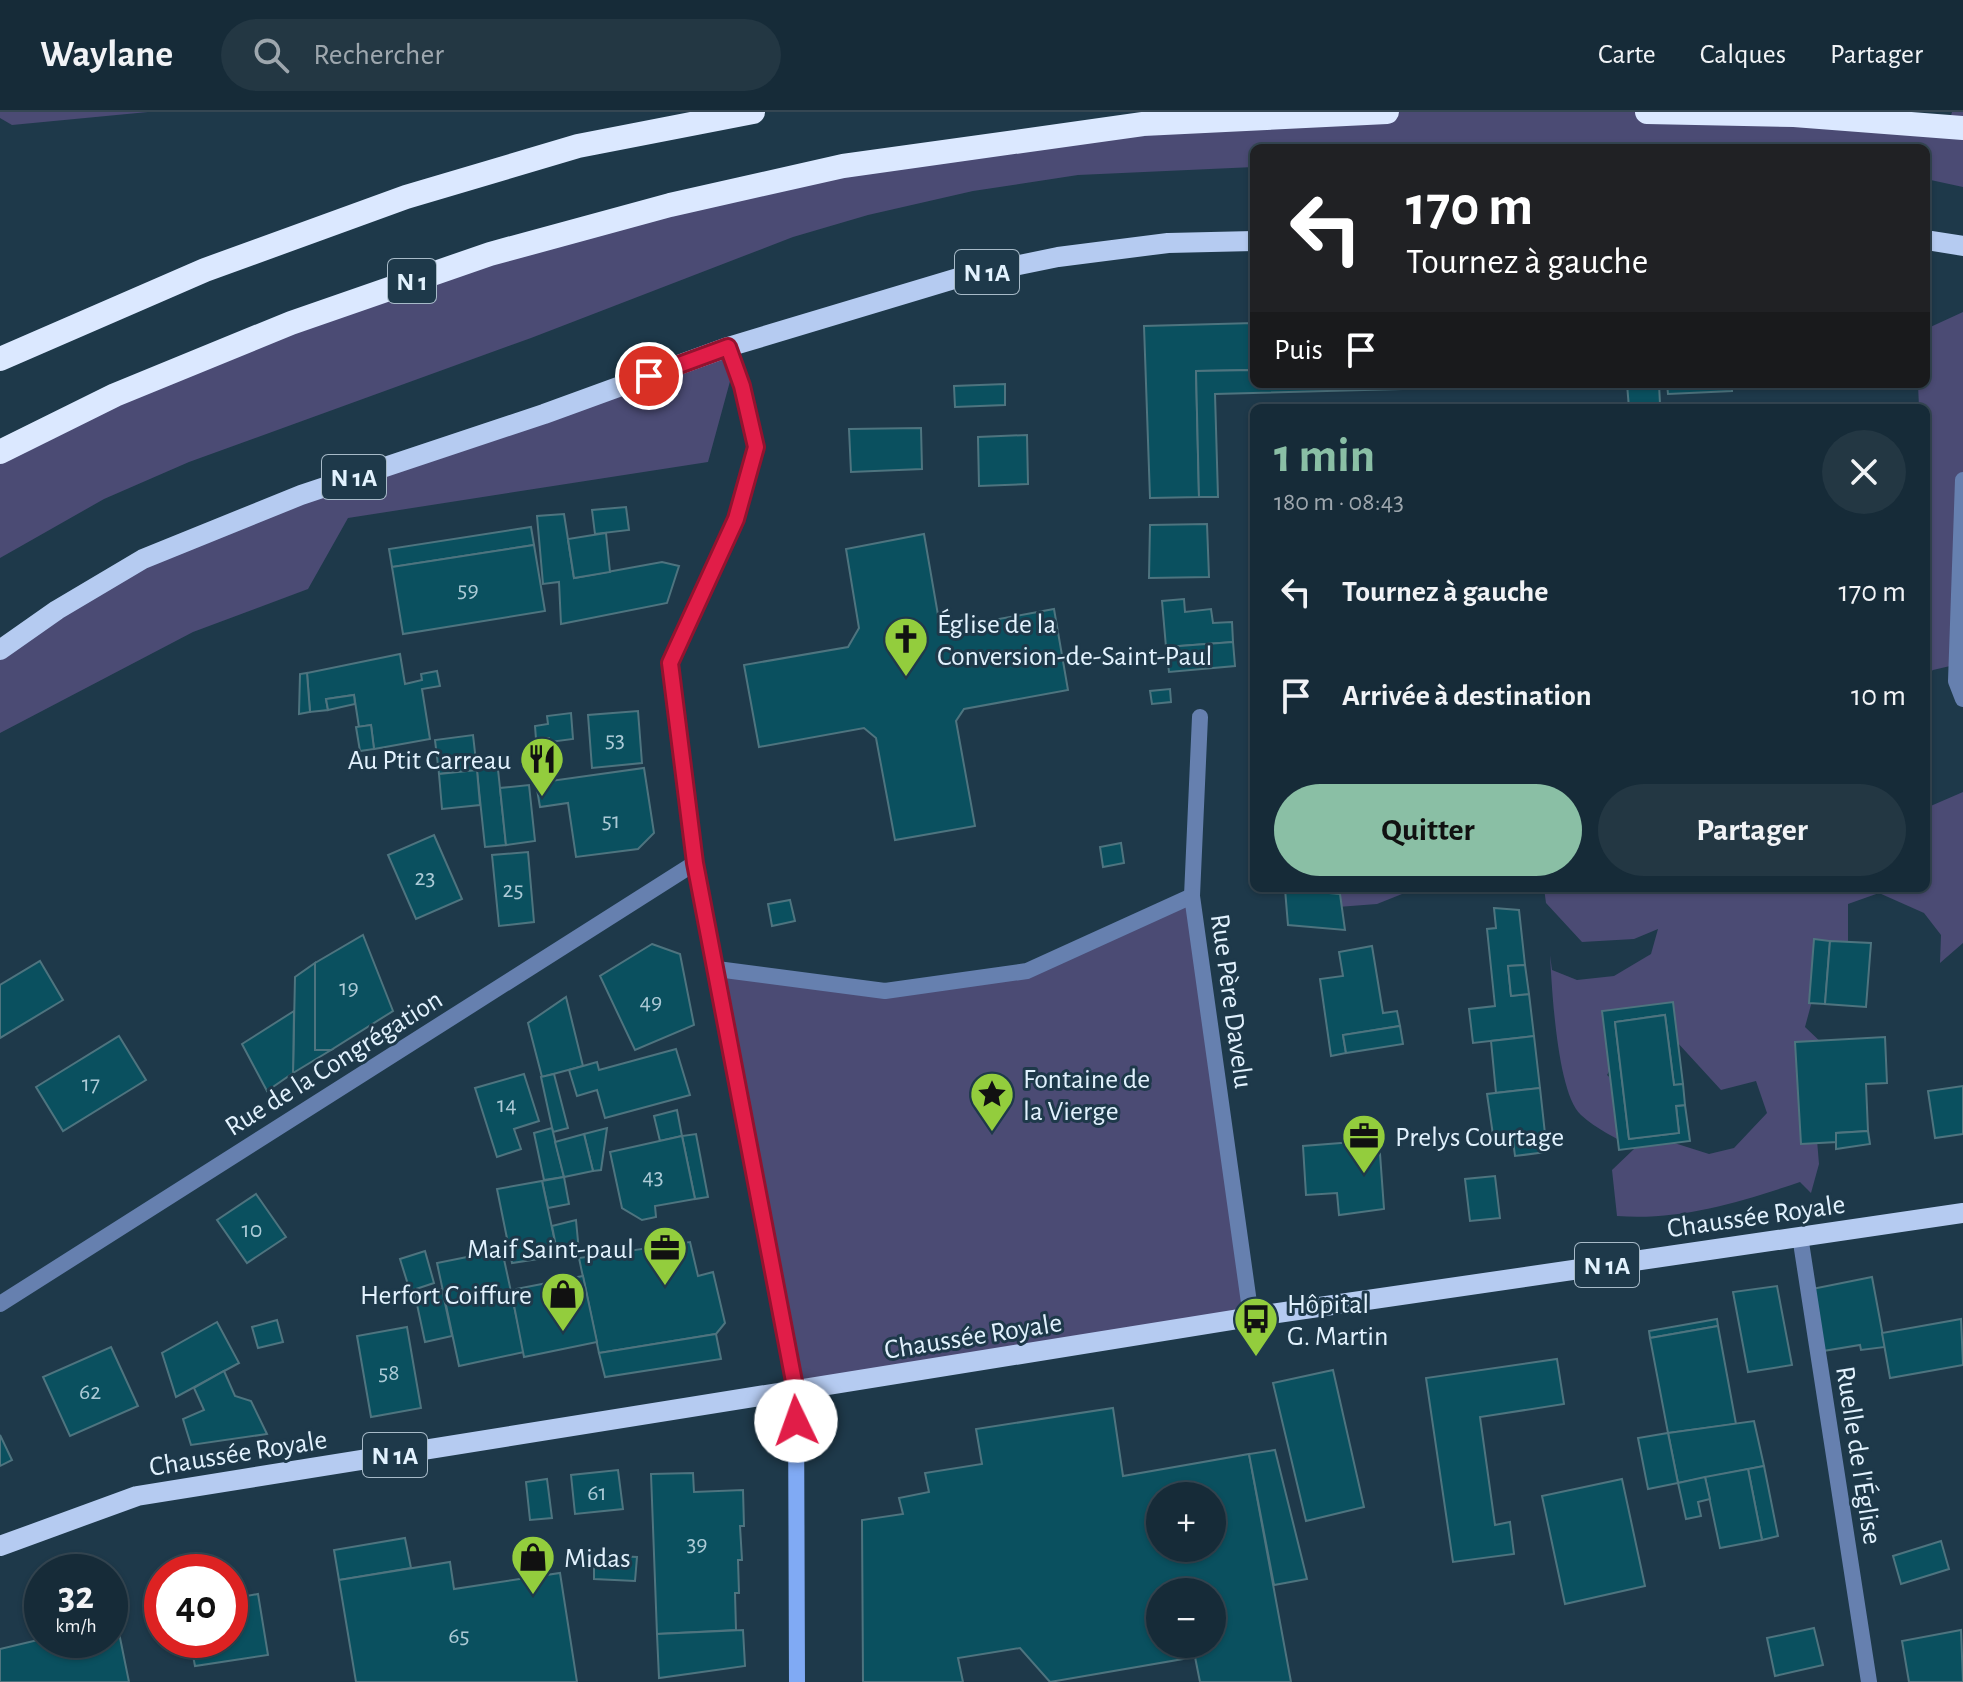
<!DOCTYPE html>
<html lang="fr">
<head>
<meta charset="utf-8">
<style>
	body { margin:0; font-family:"Alegreya Sans",sans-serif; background:#233743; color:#f1f3f6; height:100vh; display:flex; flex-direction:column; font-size:30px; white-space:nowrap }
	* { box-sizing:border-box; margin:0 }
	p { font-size:26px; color:#9ea7ae }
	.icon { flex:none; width:44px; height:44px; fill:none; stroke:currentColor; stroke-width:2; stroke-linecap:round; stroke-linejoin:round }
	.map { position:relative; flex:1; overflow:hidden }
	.sheet { position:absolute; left:1250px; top:292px; width:680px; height:488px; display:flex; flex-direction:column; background:#162b38; border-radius:12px; box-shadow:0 2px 6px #0004,0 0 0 2px #354753 }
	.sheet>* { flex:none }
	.hud { position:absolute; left:1250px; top:32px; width:680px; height:244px; border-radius:12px; box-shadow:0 2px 6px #0004,0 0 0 2px #354753; background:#202124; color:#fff; overflow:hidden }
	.tools { position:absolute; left:1146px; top:1370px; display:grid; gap:16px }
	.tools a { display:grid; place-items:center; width:80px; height:80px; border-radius:50%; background:#162b38; box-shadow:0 2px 6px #0004,0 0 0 2px #354753; font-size:40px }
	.speed { position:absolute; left:24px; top:1442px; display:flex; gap:16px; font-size:40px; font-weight:700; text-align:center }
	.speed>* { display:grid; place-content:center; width:104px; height:104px; border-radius:50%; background:#162b38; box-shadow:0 2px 6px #0004,0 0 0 2px #354753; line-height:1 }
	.speed small { font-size:20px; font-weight:400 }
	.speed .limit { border:12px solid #d22; background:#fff; color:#111 }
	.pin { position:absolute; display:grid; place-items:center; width:68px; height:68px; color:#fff; margin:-34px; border:4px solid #fff; border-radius:50%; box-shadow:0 2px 8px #0007 }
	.me { position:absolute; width:88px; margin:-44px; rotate:357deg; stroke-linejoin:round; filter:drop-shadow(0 0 6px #0008) }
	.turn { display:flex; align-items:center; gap:28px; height:168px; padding:0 24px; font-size:36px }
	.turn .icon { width:104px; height:104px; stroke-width:2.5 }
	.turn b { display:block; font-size:56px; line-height:68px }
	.then { display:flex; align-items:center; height:76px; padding:0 24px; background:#0003; gap:16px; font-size:30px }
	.round { display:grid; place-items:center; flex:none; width:84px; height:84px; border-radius:42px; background:#233743 }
	.headline { display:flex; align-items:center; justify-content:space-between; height:136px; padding:0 24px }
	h1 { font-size:48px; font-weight:600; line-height:60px; color:#8abfa5 }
	.button { display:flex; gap:16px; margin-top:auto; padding:16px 24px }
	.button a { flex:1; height:92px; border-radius:48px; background:#8abfa5; color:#111; font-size:32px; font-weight:600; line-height:92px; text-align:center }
	.button a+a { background:#233743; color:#f1f3f6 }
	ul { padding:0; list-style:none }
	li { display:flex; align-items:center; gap:24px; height:104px; padding:0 24px }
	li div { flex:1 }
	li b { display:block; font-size:30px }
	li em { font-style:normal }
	header { display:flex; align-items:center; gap:48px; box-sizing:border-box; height:112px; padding:0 40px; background:#162b38; border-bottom:2px solid #354753 }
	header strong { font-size:38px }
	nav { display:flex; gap:44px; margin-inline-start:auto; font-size:28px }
	.search { width:560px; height:72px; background:#233743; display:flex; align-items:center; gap:20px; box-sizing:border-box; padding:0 28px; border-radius:44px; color:#9ea7ae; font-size:30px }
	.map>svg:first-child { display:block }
	.green { fill:#4b4b74; fill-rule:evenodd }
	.building { fill:#0a505f; stroke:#4e747f; stroke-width:2; fill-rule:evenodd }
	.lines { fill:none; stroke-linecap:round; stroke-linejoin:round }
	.street { stroke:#6680af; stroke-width:16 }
	.secondary { stroke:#80aaf4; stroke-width:16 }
	.primary { stroke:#b5cbf1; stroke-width:20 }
	.highway { stroke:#dbe8ff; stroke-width:24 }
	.route-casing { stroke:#92132f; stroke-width:20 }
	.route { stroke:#e11d48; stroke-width:14 }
	.labels { text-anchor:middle; stroke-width:6; stroke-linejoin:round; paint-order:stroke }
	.number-label { font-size:24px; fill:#accad6 }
	.shield { fill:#1e394a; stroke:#a7bac8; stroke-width:2 }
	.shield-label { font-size:26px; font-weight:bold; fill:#e2f2fe }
	.poi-label { font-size:28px; fill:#e2f2fe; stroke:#1e394a; text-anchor:start }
	.street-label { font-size:28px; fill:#e2f2fe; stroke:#1e394a }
</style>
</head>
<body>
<header>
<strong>Waylane</strong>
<div class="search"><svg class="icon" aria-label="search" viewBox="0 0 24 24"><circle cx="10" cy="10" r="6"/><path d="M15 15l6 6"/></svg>Rechercher</div>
<nav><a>Carte</a><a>Calques</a><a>Partager</a></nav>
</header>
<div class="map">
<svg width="1963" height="1570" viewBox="0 0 1963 1570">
	<rect width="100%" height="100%" fill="#1e394a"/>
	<g class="green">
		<path d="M0,0H148L12,13L0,6Z"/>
		<path d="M1387,0H1647L1948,14L1952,0H1963V75L1926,67V36H1254V55L1078,63L973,79L868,103L793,125L531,226L189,350L104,387L0,446V340L490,142L958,33Z"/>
		<path d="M1963,200V551L1933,558L1926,563V296H1919L1918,272H1926V217Z"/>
		<path d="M728,235L735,251L708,350L348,406L308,477L193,520L0,621V538L143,447Z"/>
		<path d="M1963,680V831L1940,851L1941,823L1924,801L1879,781L1848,792V849L1812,889L1805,915L1825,934L1817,1028L1819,1052L1811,1081L1800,1070C1741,1090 1679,1109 1617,1104L1612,1058L1634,1037C1617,1026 1596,1017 1581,1003C1557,981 1552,877 1550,843L1552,858L1577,868L1614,864L1651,842L1658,817L1634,827L1582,830L1546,791L1544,776H1926V696ZM1665,917L1721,978L1756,969L1767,1001L1734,1036L1709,1042L1668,1029L1625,979L1607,963L1620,940Z"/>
		<path d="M1312,776H1417L1377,792L1298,798Z"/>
		<path d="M1192,784L1251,1205L796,1280L717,857L885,879L1027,859Z"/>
	</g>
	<g class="building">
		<path d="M1254,211V258L1196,259L1199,385L1150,386L1144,214Z"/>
		<path d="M1254,258V272L1551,273L1215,282L1218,385H1199L1196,259Z"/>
		<path d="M1005,272V293L955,295L954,274Z"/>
		<path d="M1627,272H1659L1660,292L1648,293V296H1629Z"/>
		<path d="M1667,272H1732V279L1668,282Z"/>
		<path d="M921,316L922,357L851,360L849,317Z"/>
		<path d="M1027,323L1028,372L979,374L978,325Z"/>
		<path d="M626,395L629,418L595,422L592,398Z"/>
		<path d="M564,402L574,466L662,450L679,454L667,491L561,512L559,470L543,472L537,404Z"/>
		<path d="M1207,412L1209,465L1149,466L1150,413Z"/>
		<path d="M531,415L534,433L392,455L389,437Z"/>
		<path d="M606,421L610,460L574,466L568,427Z"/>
		<path d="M924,422L938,503L950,516L1054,497L1068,578L964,597L956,609L975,714L895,728L876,626L864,616L759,635L744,553L848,535L859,516L846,437Z"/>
		<path d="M534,433L545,499L403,522L392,455Z"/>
		<path d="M1184,487L1185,500L1211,497L1213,511L1232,510L1233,530L1166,535L1162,489Z"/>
		<path d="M1233,530L1235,554L1169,560L1166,535Z"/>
		<path d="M400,542L405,572L422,568L421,562L437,559L440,574L422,577L430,627L374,637L371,613L359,615L354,583L326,587L328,598L310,600L307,561Z"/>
		<path d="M307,561L310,600L299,602L300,562Z"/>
		<path d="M1170,577L1171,590L1152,592L1150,579Z"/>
		<path d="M354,583L355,592L328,598L326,587Z"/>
		<path d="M638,599L642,651L592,656L588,603Z"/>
		<path d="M571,601L573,627L550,630L549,626L536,627L535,614L548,612L547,604Z"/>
		<path d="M371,613L374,637L360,639L356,615Z"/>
		<path d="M473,623L477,658L439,662L435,628Z"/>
		<path d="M497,648L506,733L485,735L476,650Z"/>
		<path d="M644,656L654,721L638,737L576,745L568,691L540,695L536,671Z"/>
		<path d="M477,658L480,693L442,697L439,662Z"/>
		<path d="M529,673L535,729L506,733L500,676Z"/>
		<path d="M434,723L462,787L416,807L388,743Z"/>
		<path d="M1121,731L1124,751L1103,755L1100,735Z"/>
		<path d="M528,740L534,810L499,814L492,743Z"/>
		<path d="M1285,777L1340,782L1345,818L1288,813Z"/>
		<path d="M790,788L795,809L772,814L768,792Z"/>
		<path d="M1494,796L1519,798L1525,853L1508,854L1511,884L1529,882L1534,924L1473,931L1469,897L1495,894L1487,817L1496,816Z"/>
		<path d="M363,823L393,899L331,938H315V851Z"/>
		<path d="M1814,827L1830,829L1825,892L1809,891Z"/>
		<path d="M1830,829L1871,831L1866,895L1825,892Z"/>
		<path d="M652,832L680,842L694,913L635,938L600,864Z"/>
		<path d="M1372,834L1383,901L1397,899L1400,914L1343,923L1346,941L1331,944L1320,867L1343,864L1339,840Z"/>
		<path d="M40,849L63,888L0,926V873Z"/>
		<path d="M315,851V938H331L293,961L295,865Z"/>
		<path d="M1525,853L1529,882L1511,884L1508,854Z"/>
		<path d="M566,885L583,954L542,965L528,911Z"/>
		<path d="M1673,890L1683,972L1674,973L1665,903L1615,910L1629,1027L1679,1021L1676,994L1685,993L1690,1029L1619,1038L1602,899Z"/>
		<path d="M294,899L293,961L267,979L242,932Z"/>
		<path d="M1665,903L1674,973L1683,972L1685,993L1676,994L1679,1021L1629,1027L1615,910Z"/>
		<path d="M1400,914L1403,932L1346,941L1343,923Z"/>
		<path d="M119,924L146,968L63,1019L36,975Z"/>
		<path d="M1534,924L1540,976L1496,981L1491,929Z"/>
		<path d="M1885,925L1887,971L1866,972L1868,1019L1836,1021L1837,1030L1801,1032L1795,930Z"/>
		<path d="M676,937L690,983L605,1006L597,978L577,984L569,958L597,950L599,958Z"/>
		<path d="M524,962L539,1009L514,1017L521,1037L497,1045L475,976Z"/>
		<path d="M554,962L568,1016L553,1020L541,965Z"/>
		<path d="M1963,974V1022L1935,1026L1928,979Z"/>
		<path d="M1540,976L1547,1040L1515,1044L1512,1020L1493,1023L1487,982Z"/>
		<path d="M677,998L682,1024L660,1029L654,1004Z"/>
		<path d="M552,1016L564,1065L544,1068L534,1021Z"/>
		<path d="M607,1016L601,1058L593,1059L584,1022Z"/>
		<path d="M1868,1019L1870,1032L1836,1037V1021Z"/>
		<path d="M584,1022L593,1059L564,1065L555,1030Z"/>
		<path d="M696,1022L708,1085L695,1087L682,1024Z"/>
		<path d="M682,1024L695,1087L655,1094L656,1105L642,1108L622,1096L610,1040Z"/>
		<path d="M1379,1028L1384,1097L1339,1103L1337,1081L1306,1083L1303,1034Z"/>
		<path d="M1495,1064L1500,1106L1470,1109L1465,1067Z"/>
		<path d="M564,1065L569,1092L548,1096L542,1069Z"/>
		<path d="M542,1069L558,1144L512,1151L497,1077Z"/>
		<path d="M256,1082L286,1125L247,1151L217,1108Z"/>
		<path d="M576,1108L579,1140L558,1144L552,1114Z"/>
		<path d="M690,1130L698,1164L713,1160L725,1211L716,1222L599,1241L579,1146Z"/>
		<path d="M502,1138L524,1240L459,1254L437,1151Z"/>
		<path d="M425,1139L434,1171L410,1179L400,1147Z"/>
		<path d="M583,1164L597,1230L524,1245L511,1178Z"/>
		<path d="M1872,1165L1885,1235L1861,1238L1860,1233L1823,1239L1812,1177Z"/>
		<path d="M1777,1174L1792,1253L1748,1260L1733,1180Z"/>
		<path d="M442,1177L452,1224L425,1230L415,1183Z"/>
		<path d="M1717,1207L1718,1214L1650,1226L1649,1219Z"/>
		<path d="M1961,1207L1963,1253L1890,1266L1882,1221Z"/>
		<path d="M277,1208L283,1230L258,1236L252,1215Z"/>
		<path d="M217,1210L239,1251L176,1285L162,1241Z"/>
		<path d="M1718,1214L1736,1312L1668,1321L1650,1226Z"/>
		<path d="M407,1215L421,1296L371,1305L357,1224Z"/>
		<path d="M716,1222L721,1247L605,1265L599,1241Z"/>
		<path d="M111,1235L138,1294L70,1324L43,1265Z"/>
		<path d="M1557,1247L1564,1292L1480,1305L1495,1413L1510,1410L1514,1442L1453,1450L1426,1266Z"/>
		<path d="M1333,1258L1364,1395L1306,1409L1273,1271Z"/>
		<path d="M224,1259L235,1284L251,1289L267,1322L191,1333L183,1307L204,1298L194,1276Z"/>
		<path d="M1113,1296L1123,1364L1249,1342L1291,1570H1200L1195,1545L1050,1570L1020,1536L958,1546L963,1570H863L862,1408L903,1402L899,1386L929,1380L925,1361L982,1352L976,1317ZM1160,1384H1212V1436H1160ZM1160,1480H1212V1532H1160Z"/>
		<path d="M1754,1309L1764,1354L1678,1371L1668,1321Z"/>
		<path d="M1668,1321L1678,1371L1648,1377L1638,1326Z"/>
		<path d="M0,1323L12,1348L0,1354Z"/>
		<path d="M1275,1338L1307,1467L1274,1473L1249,1342Z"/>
		<path d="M1764,1354L1778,1424L1762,1428L1748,1357Z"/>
		<path d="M1748,1357L1762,1428L1720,1436L1705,1365Z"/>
		<path d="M618,1358L623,1397L575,1402L571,1363Z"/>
		<path d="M693,1361L694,1380L743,1378L744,1414H740L742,1448H738L739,1481H735L736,1518L657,1522L651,1362Z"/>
		<path d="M1705,1365L1710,1387L1698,1390L1701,1404L1686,1407L1678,1371Z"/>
		<path d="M547,1367L552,1406L530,1408L526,1370Z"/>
		<path d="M1622,1367L1645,1474L1565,1492L1542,1384Z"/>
		<path d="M405,1426L411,1456L339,1468L334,1438Z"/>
		<path d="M1941,1429L1949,1457L1901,1472L1893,1444Z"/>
		<path d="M594,1443L637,1445L635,1469L594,1467Z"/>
		<path d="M450,1450L454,1477L560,1461L577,1570H356L339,1468Z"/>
		<path d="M258,1482L268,1543L195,1554L190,1528H230V1487Z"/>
		<path d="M117,1511L129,1570H0V1537L42,1527L110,1528V1513Z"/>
		<path d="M1814,1516L1823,1553L1775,1564L1767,1526Z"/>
		<path d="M743,1518L745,1554L659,1566L657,1522Z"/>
		<path d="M1961,1518L1963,1570H1909L1902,1529Z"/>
	</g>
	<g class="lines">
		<g class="street">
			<path d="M1963,368L1956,569L1963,587"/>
			<path d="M1192,784L1200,605"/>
			<path d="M717,857L885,879L1027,859L1192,784L1251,1205"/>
			<path d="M1800,1124L1869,1570"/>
			<path d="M0,1192L695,751"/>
		</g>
		<path class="secondary" d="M728,235L742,274L756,335L736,407L670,551L695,751L796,1280L797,1570"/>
		<g class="primary">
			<path d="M1926,128L1963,134"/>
			<path d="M0,538L57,498L143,447L301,383L544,302L728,235L961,165L1058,145L1168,131L1254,129"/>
			<path d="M0,1434L137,1384L1251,1205L1963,1101"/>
		</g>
		<g class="highway">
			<path d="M1647,0L1794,3L1963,16"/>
			<path d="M0,247L205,158L406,85L578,34L753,0"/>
			<path d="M0,340L115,283L291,211L490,142L670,93L843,54L1143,12L1387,0"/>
		</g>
	</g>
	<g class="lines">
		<g class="route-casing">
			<path id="route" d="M649,264L728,235L742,274L756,335L736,407L670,551L695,751L796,1280V1309"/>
		</g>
		<use href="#route" class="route"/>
	</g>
	<defs>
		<g id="church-pin" transform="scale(2.3)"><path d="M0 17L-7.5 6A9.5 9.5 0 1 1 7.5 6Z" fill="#93cd3d" stroke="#1e394a"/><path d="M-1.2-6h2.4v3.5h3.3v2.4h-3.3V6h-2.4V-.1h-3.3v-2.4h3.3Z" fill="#111"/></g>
		<g id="restaurant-pin" transform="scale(2.3)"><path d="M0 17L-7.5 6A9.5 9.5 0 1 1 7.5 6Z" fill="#93cd3d" stroke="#1e394a"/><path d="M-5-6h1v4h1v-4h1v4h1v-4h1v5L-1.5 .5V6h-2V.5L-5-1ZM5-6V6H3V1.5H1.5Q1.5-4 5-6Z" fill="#111"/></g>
		<g id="sight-pin" transform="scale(2.3)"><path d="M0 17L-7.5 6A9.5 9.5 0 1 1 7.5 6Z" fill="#93cd3d" stroke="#1e394a"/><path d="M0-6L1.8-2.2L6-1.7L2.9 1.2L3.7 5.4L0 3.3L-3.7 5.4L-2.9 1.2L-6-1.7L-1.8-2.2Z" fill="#111"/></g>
		<g id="office-pin" transform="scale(2.3)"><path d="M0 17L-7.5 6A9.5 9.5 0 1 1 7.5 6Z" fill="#93cd3d" stroke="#1e394a"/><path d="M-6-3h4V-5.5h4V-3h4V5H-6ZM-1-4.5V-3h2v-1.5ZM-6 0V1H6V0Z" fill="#111"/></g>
		<g id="shop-pin" transform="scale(2.3)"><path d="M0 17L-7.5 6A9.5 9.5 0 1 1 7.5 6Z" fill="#93cd3d" stroke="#1e394a"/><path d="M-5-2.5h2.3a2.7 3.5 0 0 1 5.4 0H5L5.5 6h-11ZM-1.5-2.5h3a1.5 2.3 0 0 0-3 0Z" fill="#111"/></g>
		<g id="bus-pin" transform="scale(2.3)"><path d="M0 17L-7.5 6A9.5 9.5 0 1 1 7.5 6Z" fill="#93cd3d" stroke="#1e394a"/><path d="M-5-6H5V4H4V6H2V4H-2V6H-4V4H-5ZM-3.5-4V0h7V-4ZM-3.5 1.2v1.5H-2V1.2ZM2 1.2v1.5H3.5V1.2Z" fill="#111"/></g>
	</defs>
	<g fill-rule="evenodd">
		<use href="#church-pin" x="906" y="527"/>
		<use href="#restaurant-pin" x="542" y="647"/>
		<use href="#sight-pin" x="992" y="982"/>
		<use href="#office-pin" x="1364" y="1024"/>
		<use href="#office-pin" x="665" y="1136"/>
		<use href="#shop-pin" x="563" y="1182"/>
		<use href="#bus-pin" x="1256" y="1207"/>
		<use href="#shop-pin" x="533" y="1445"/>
	</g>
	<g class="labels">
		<g class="number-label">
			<text x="468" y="485">59</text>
			<text x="615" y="635">53</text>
			<text x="611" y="716">51</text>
			<text x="425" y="773">23</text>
			<text x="513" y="785">25</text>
			<text x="349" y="883">19</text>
			<text x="651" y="897">49</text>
			<text x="91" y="979">17</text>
			<text x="507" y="1000">14</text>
			<text x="653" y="1072">43</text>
			<text x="252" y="1125">10</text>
			<text x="389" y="1268">58</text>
			<text x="90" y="1287">62</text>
			<text x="597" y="1388">61</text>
			<text x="697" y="1439">39</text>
			<text x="459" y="1531">65</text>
		</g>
		<g class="shield">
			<rect x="955" y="138" width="64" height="44" rx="6"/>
			<rect x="388" y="147" width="48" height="44" rx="6"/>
			<rect x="322" y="343" width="64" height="44" rx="6"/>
			<rect x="1575" y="1131" width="64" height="44" rx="6"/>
			<rect x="363" y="1321" width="64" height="44" rx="6"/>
		</g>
		<g class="shield-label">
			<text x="987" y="169">N 1A</text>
			<text x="412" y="178">N 1</text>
			<text x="354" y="374">N 1A</text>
			<text x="1607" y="1162">N 1A</text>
			<text x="395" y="1352">N 1A</text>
		</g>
		<g class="poi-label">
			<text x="937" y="521">Église de la<tspan x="937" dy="32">Conversion-de-Saint-Paul</tspan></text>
			<text x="511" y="657" text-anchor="end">Au Ptit Carreau</text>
			<text x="1023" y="976">Fontaine de<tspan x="1023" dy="32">la Vierge</tspan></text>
			<text x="1395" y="1034">Prelys Courtage</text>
			<text x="634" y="1146" text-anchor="end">Maif Saint-paul</text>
			<text x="532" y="1192" text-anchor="end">Herfort Coiffure</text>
			<text x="1287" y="1201">Hôpital<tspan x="1287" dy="32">G. Martin</tspan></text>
			<text x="564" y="1455">Midas</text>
		</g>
		<g class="street-label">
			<text transform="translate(1233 889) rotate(82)" y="10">Rue Père Davelu</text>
			<text transform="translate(333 950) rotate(-32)" y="10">Rue de la Congrégation</text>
			<text transform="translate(1756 1103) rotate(-8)" y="10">Chaussée Royale</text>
			<text transform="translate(973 1223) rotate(-9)" y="10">Chaussée Royale</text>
			<text transform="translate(238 1340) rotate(-9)" y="10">Chaussée Royale</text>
			<text transform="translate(1860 1343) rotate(81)" y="10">Ruelle de l'Église</text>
		</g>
	</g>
</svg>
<div class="tools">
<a>+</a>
<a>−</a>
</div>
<div class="speed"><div>32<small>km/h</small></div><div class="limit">40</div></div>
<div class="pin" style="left:649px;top:264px;background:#d93025"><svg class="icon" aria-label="arrive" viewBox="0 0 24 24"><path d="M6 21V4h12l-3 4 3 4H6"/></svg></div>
<svg class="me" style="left:796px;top:1309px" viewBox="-20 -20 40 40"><circle r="19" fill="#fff"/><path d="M0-13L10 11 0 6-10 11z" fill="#e11d48"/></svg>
<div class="hud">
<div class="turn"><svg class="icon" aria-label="left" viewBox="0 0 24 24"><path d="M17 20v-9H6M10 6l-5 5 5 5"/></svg><div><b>170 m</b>Tournez à gauche</div></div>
<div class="then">Puis<svg class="icon" aria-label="arrive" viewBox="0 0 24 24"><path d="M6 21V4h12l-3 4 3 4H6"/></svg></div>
</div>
<section class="sheet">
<div class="headline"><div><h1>1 min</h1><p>180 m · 08:43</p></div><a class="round"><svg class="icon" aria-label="close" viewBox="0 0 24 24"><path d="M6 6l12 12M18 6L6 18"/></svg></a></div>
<ul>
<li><svg class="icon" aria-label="left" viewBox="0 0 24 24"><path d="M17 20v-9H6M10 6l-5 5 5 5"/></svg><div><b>Tournez à gauche</b></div><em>170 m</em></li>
<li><svg class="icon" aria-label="arrive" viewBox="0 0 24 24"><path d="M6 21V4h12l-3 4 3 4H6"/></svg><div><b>Arrivée à destination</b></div><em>10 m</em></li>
</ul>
<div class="button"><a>Quitter</a><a>Partager</a></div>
</section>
</div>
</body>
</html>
